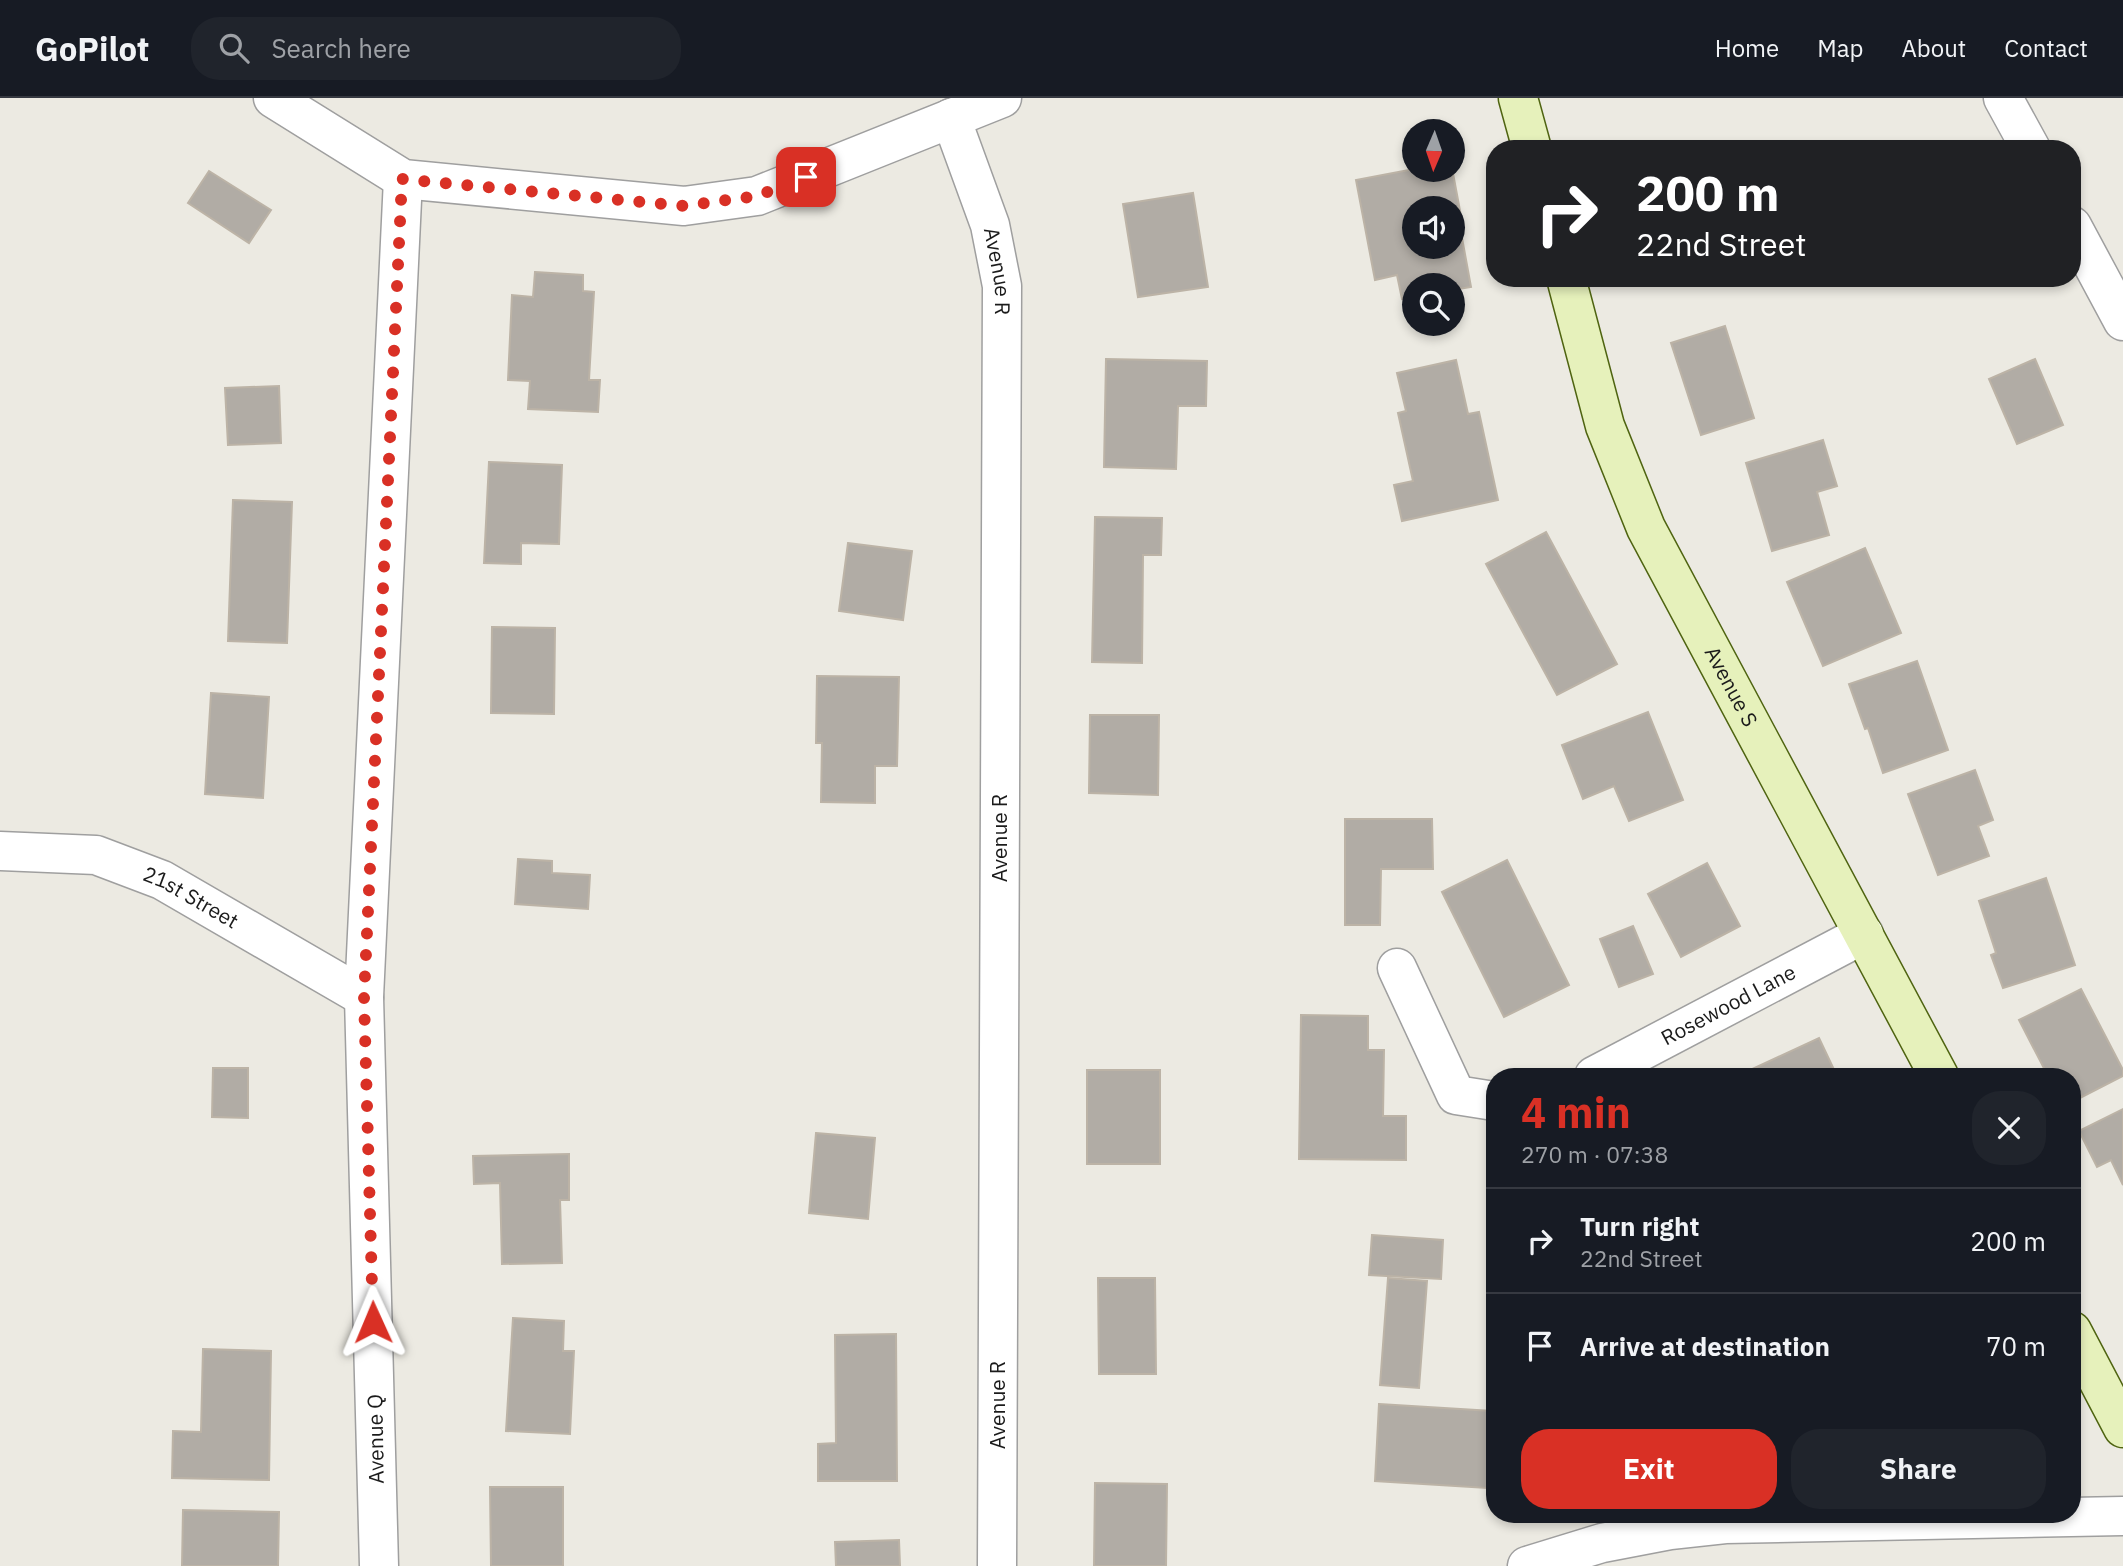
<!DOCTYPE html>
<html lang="en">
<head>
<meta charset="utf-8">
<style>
	body { margin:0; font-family:"IBM Plex Sans",sans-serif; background:#20242c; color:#f1f3f6; height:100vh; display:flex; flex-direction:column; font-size:26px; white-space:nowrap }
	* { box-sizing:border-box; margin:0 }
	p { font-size:23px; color:#9ea1a6 }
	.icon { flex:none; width:38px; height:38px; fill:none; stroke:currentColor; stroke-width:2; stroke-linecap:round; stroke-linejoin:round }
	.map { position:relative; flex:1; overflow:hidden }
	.sheet { position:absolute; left:1486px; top:970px; width:595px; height:455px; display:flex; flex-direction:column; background:#171b24; border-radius:28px; box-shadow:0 4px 10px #0003 }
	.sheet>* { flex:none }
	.banner { position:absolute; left:1486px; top:42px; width:595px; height:147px; border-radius:28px; box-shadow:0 4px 10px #0003; background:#202124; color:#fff; overflow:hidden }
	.needle { width:46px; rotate:182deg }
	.controls { position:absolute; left:1402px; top:21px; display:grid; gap:14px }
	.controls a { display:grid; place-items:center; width:63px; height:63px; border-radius:50%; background:#171b24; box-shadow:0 4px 10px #0003; font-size:35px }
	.pin { position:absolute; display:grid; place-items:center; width:60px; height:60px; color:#fff; margin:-30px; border-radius:14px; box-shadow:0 4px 10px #0006 }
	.me { position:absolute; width:77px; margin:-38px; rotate:359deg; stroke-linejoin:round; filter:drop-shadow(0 0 5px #0008) }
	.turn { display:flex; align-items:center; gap:24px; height:147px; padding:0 35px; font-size:32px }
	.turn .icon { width:91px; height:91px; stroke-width:2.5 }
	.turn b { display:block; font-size:49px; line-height:60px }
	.round { display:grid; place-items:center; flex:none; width:74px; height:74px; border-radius:28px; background:#20242c }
	.overview { display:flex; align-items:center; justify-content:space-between; height:119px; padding:0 35px }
	h1 { font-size:42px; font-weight:700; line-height:52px; color:#d93025 }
	.button { display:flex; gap:14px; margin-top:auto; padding:14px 35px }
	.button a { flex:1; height:80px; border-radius:28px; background:#d93025; color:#fff; font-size:28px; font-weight:700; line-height:80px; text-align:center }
	.button a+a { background:#20242c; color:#f1f3f6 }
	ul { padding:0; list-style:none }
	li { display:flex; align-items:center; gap:21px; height:105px; padding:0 35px; border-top:2px solid #363941 }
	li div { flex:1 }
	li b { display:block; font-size:26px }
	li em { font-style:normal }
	header { display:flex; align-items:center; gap:42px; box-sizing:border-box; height:98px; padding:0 35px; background:#171b24; border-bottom:2px solid #363941 }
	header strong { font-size:33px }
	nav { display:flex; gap:38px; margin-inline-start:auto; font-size:24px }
	.search { width:490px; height:63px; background:#20242c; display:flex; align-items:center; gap:18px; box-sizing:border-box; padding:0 24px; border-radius:28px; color:#9ea1a6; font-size:26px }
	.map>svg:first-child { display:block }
	.building { fill:#b1aca5; stroke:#bcb3a6; stroke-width:2; fill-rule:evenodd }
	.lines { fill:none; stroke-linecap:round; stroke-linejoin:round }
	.street-casing { stroke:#9f9f9f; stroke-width:41 }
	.secondary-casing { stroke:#4f6411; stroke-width:41 }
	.street { stroke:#fff; stroke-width:38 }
	.secondary { stroke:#e6f1bb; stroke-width:38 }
	.route { stroke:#d93025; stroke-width:12; stroke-dasharray:0 21.6 }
	.labels { text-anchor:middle; stroke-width:6; stroke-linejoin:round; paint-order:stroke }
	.street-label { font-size:21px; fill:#1b1b1b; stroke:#fff }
</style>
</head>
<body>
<header>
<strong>GoPilot</strong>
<div class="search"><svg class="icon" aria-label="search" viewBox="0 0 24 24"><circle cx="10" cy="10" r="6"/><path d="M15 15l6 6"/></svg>Search here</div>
<nav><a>Home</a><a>Map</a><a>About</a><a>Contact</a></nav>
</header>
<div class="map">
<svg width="2123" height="1468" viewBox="0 0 2123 1468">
	<rect width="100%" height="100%" fill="#eceae2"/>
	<g class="building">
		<path d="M1766,44L1767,51H1719Z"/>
		<path d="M1452,70L1461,118H1458L1471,189L1452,192V187H1414V199L1402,201L1397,177L1375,182L1356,82L1414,71L1452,72ZM1414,110H1452V149H1414Z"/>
		<path d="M209,73L271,112L249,145L188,105Z"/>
		<path d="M1193,95L1208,189L1138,199L1123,106Z"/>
		<path d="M535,174L583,177V193L594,194L589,282H600L598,314L528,311L530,283L508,282L512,197L533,199Z"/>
		<path d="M1725,228L1754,320L1701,337L1671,245Z"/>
		<path d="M1106,261L1207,263L1206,308H1178L1176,371L1104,369Z"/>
		<path d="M2035,261L2063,327L2017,346L1989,281Z"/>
		<path d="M1456,262L1468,316L1479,314L1498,402L1402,423L1394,387L1413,383L1398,315L1406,313L1397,275Z"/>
		<path d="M279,288L281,345L228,347L225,290Z"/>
		<path d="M1823,342L1837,388L1817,394L1829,437L1772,453L1746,365Z"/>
		<path d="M489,364L562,367L559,446L521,445V466L484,465Z"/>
		<path d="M233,402L292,404L287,545L228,543Z"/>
		<path d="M1095,419L1162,420L1161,457H1143L1142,565L1092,564Z"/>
		<path d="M1546,434L1617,566L1557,597L1486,466Z"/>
		<path d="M848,445L912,453L903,522L839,513Z"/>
		<path d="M1865,450L1901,535L1823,568L1787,484Z"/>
		<path d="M492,529L555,530L554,616L491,615Z"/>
		<path d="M1917,563L1948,652L1883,675L1868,630L1865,631L1849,586Z"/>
		<path d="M817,578L899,579L897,668H875V705L821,704L822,645H816Z"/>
		<path d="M211,595L269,599L263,700L205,696Z"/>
		<path d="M1648,614L1683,702L1629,723L1614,688L1583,701L1562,647Z"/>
		<path d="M1090,617H1159L1158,697L1089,695Z"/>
		<path d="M1975,672L1993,722L1978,728L1989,758L1938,777L1908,696Z"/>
		<path d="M1345,721H1432L1433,771H1381L1380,827H1345Z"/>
		<path d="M518,761L552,763V775L590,777L588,811L515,806Z"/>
		<path d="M1507,762L1569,887L1504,919L1442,794Z"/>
		<path d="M1707,765L1740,828L1681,859L1648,796Z"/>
		<path d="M2046,780L2075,867L2003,890L1991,857L1996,855L1979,803Z"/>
		<path d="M1633,828L1653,876L1619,889L1600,841Z"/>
		<path d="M2081,891L2123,972V978L2072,1004V978H2048L2019,922Z"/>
		<path d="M1301,917L1368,918V952H1384L1383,1018H1406V1062L1299,1061Z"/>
		<path d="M1819,940L1837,978H1749L1746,974Z"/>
		<path d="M213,970H248V1020L212,1019Z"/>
		<rect x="1087" y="972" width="73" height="94"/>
		<path d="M2123,1011V1087L2111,1062L2097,1069L2079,1033Z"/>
		<path d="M816,1035L875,1040L868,1121L809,1115Z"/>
		<path d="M569,1056V1102H560L562,1165L502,1166L500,1085L474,1086L473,1058Z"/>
		<path d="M1372,1137L1443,1142L1441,1181L1369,1177Z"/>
		<path d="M1098,1180H1155L1156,1276H1099Z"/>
		<path d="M1388,1180L1427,1183L1419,1290L1380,1287Z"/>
		<path d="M513,1220L564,1223L563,1253H574L570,1336L506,1333Z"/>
		<path d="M896,1236L897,1383H818V1346L836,1345L835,1237Z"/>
		<path d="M203,1251L271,1253L269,1382L172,1380L173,1333L201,1334Z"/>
		<path d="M1379,1306L1492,1313L1487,1390L1375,1383Z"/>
		<path d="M1095,1385L1167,1386L1166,1468H1094Z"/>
		<path d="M490,1389H563V1468H491Z"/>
		<path d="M183,1412L279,1414L278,1468H182Z"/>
		<path d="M899,1442L900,1468H836L835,1444Z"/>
	</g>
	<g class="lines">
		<g class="street-casing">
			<g id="street">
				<path d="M273,0L403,81L684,108L757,98L1002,0"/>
				<path d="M2003,0L2031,51"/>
				<path id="s1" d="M951,20L990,127L1002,188L997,1468"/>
				<path d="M2072,128L2123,223"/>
				<path id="s2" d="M0,753L96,757L162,782L364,899"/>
				<path d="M1397,870L1456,997L1494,1003"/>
				<path id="s3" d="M1594,978L1864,836"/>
				<path d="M379,1468L364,899L403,81"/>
				<path d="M1527,1468L1602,1445L1670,1432L1725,1426L2123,1418"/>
			</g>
		</g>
		<g class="secondary-casing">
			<g id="secondary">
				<path d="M1518,0L1532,51"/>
				<path id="s4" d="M1566,180L1605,328L1646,430L1939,978"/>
				<path d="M2072,1233L2123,1330"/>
			</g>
		</g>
		<use href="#street" class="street"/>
		<use href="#secondary" class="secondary"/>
	</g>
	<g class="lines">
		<path class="route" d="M373,1224L364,899L402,81L684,108L757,98L806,79"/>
	</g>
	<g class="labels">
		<g class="street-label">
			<text dy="7" stroke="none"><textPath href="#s1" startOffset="161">Avenue R</textPath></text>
			<text dy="7" stroke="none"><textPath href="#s4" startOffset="443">Avenue S</textPath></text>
			<text transform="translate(1000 740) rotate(-90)" y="7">Avenue R</text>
			<text dy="7" stroke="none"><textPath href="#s2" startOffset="200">21st Street</textPath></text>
			<text dy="7" stroke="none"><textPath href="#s3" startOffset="152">Rosewood Lane</textPath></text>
			<text transform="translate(998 1307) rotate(-90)" y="7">Avenue R</text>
			<text transform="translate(376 1341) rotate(-91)" y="7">Avenue Q</text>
		</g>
	</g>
</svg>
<div class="controls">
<a><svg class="needle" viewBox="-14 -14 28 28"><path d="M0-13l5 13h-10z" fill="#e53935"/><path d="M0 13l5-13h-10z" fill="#9ea1a6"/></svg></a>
<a><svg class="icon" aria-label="sound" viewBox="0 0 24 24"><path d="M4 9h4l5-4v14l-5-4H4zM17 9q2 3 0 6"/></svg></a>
<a><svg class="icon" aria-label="search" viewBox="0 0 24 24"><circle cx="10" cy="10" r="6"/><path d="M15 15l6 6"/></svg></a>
</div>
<div class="pin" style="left:806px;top:79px;background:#d93025"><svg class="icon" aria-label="arrive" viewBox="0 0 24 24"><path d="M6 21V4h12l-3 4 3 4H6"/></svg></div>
<svg class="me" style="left:373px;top:1224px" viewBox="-20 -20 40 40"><path d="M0-17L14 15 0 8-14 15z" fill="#d93025" stroke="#fff" stroke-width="4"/></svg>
<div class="banner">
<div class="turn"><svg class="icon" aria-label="right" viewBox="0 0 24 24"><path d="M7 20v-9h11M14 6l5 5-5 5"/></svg><div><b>200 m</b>22nd Street</div></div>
</div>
<section class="sheet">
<div class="overview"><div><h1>4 min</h1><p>270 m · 07:38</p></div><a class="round"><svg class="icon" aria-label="close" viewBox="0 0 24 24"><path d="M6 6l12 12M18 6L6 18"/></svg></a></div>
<ul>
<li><svg class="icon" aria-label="right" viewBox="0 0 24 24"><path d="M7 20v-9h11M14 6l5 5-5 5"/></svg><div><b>Turn right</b><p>22nd Street</p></div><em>200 m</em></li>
<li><svg class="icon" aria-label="arrive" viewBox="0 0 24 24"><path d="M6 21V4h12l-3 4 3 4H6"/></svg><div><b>Arrive at destination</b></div><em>70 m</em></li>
</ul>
<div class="button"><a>Exit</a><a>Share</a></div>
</section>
</div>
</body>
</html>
